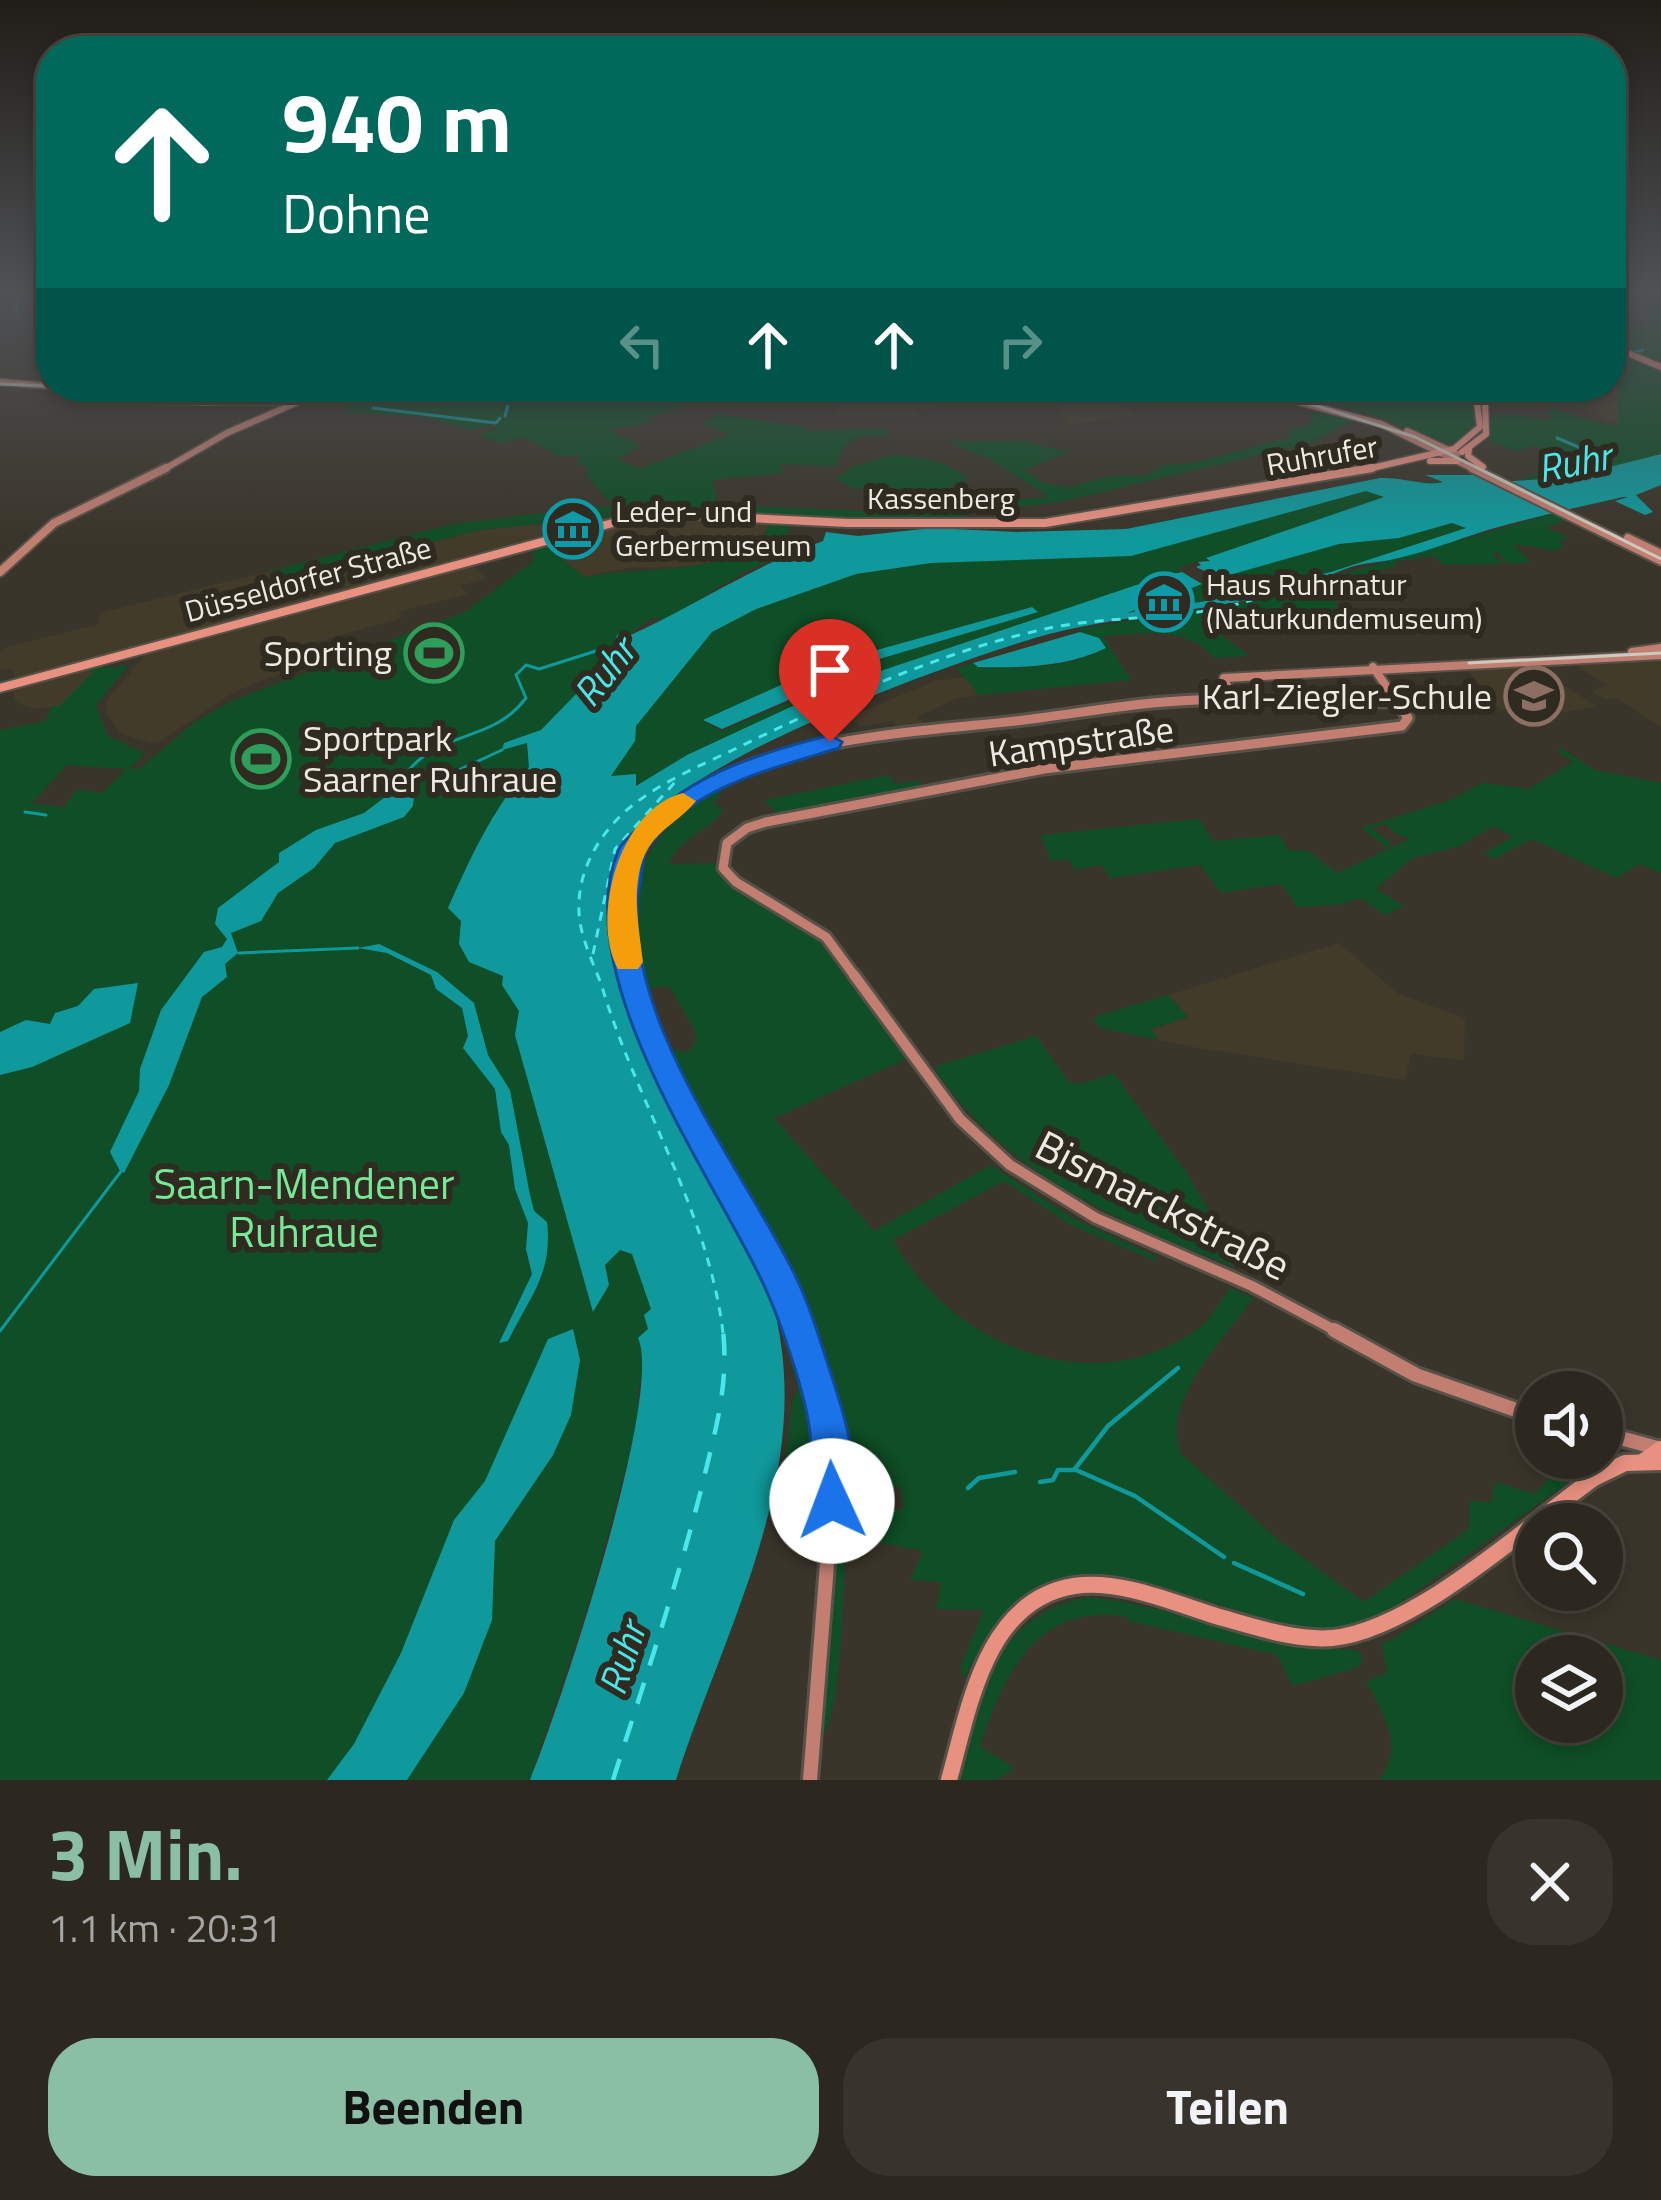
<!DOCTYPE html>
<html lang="de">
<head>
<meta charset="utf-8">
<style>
	body { margin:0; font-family:"Titillium Web",sans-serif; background:#38342d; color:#f1f3f6; height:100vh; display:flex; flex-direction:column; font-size:45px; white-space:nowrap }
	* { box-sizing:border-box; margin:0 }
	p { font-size:39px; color:#a6a6a5 }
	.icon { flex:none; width:66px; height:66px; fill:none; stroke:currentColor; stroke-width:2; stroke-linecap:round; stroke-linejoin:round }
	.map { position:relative; height:1780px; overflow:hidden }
	.panel { display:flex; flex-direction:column; background:#2c2820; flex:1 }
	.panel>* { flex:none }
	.banner { position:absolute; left:36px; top:36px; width:1590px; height:366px; border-radius:48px; box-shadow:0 6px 18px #0003,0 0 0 3px #48443e; background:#00695c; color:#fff; overflow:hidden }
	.controls { position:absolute; left:1515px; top:1371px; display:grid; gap:24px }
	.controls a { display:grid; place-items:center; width:108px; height:108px; border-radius:50%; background:#2c2820; box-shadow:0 6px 18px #0003,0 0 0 3px #48443e; font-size:60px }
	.pin { position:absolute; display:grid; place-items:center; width:102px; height:102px; color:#fff; margin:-123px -51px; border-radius:50% 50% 50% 0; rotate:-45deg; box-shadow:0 0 12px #0007 }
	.pin .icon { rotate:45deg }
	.me { position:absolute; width:132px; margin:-66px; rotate:358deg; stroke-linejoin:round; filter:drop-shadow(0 0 9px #0008) }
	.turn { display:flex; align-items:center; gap:42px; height:252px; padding:0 48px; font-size:54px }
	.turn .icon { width:156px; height:156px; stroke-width:2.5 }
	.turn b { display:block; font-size:84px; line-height:102px }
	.lanes { display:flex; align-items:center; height:114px; padding:0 48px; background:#0003; justify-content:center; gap:60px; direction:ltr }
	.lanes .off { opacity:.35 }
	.round { display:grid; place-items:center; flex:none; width:126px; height:126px; border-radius:48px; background:#38342d }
	.overview { display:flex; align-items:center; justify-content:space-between; height:204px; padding:0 48px }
	h1 { font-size:72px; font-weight:700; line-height:90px; color:#8abfa5 }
	.action { display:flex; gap:24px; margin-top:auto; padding:24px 48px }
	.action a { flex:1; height:138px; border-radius:48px; background:#8abfa5; color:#111; font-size:48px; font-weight:700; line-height:138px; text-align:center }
	.action a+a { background:#38342d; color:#f1f3f6 }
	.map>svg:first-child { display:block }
	.built { fill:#433b2a }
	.green { fill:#0f4e26; fill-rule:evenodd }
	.water { fill:#10999c; fill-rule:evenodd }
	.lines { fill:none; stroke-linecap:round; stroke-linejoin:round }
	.stream-far1 { stroke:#10999c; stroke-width:3 }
	.stream { stroke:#10999c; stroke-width:4.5 }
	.ferry-far1 { stroke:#4ae6ea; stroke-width:3; stroke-dasharray:9 8; stroke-linecap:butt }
	.ferry { stroke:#4ae6ea; stroke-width:4.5; stroke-dasharray:22 18; stroke-linecap:butt }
	.secondary-far4-casing { stroke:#575248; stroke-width:9 }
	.secondary-far3-casing { stroke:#575248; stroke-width:12 }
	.secondary-far2-casing { stroke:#575248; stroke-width:15 }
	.secondary-far1-casing { stroke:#575248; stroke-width:16 }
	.secondary-casing { stroke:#575248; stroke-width:20 }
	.primary-far2-casing { stroke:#575248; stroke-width:9 }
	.primary-far1-casing { stroke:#575248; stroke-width:12 }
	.primary-casing { stroke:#575248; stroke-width:22 }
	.secondary-far4 { stroke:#c27e71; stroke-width:6 }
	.secondary-far3 { stroke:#c27e71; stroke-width:8 }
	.secondary-far2 { stroke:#c27e71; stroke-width:9 }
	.secondary-far1 { stroke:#c27e71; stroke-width:10 }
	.secondary { stroke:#c27e71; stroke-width:14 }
	.primary-far2 { stroke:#e89181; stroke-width:6 }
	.primary-far1 { stroke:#e89181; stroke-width:8 }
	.primary { stroke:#e89181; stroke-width:16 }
	.tram { stroke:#ccc9c1; stroke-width:3 }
	.route { fill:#1a73e8; stroke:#114b97; stroke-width:3 }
	.slow { fill:#f59e0b }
	.labels { text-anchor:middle; stroke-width:12; stroke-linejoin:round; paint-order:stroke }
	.far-street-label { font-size:30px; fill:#edeae3; stroke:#302b21 }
	.far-poi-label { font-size:30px; fill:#edeae3; stroke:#302b21; text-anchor:start }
	.poi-label { font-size:36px; fill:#edeae3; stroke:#302b21; text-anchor:end }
	.street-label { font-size:36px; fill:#edeae3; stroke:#302b21 }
	.water-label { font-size:39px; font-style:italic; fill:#4ae6ea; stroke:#302b21 }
	.near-park-label { font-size:42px; fill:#74e996; stroke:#302b21 }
	.near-street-label { font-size:42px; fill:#edeae3; stroke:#302b21 }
</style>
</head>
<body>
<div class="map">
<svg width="1661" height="1780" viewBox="0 0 1661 1780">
	<rect width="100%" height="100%" fill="#3a352a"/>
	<g class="built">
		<path d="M1611,348L1618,350V423L1566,403L1585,391L1577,387H1611Z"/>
		<path d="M772,387H908L917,394L893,402H936L937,409L917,410V416L835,415L839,406L821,405L807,396L793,398Z"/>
		<path d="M1057,387H1102L1134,415L1067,425L1052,390Z"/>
		<path d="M621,516L626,518L14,681V671L0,669V652L6,647L99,624L100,613L303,563L199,605L207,616L307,575L479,530Z"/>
		<path d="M657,516L772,521L756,546L697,566L628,568L584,577L544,544Z"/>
		<path d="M471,564L487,578L460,586L468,594L398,612L402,618L309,644L320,658L234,692L156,744L121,734L106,712L107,700L147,653Z"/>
		<path d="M1661,658V727L1616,698L1604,699L1592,691L1608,686L1569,661Z"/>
		<path d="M1536,666L1542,672L1596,706L1568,712L1500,709L1469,671Z"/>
		<path d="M91,668L93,673L59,707L32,708L15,702L13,689Z"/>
		<path d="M965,677L979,695L957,698L917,717L929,727L899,730L893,721L860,726L849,717L935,681Z"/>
		<path d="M1339,943L1398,994L1465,1018L1464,1060L1411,1054L1405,1080L1198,1048L1158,1040L1150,1030L1188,1017L1168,995Z"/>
	</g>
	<g class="green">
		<path d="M1611,292H1628L1634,328H1650L1643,292H1661V453L1592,475L1520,480L1558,464L1541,455L1548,452L1534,446L1517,451L1489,441L1493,414L1546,419L1551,417L1548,407L1611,426L1618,423V342L1611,340Z"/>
		<path d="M390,387H588L683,407L647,417L651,422L608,430L639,445L618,460L641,468L730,434L702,424L719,414L804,427L805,431L887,429V437C858,432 844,437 836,466L779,464L785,473L712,480L718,505L912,513L962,511L973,502L1049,497L989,459L948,442L1022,441L1069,452L1024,470L1044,483L1070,487L1106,477L1146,475L1164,465L1193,463L1292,437L1287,431L1315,422L1309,417L1324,407L1358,418L1312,442L1230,462L1059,502L968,514V523L664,509L601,513L580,509L613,506L587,476L586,465H577L580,456H554L557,454L522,437L501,444L479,434L498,428L495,424L473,431L426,417L340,412L359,401L365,392Z"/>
		<path d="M1320,387H1471L1476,420L1470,434L1448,444L1373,415L1294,394Z"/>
		<path d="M896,454L944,463L969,478L919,501L893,491L854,488L835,479L854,466Z"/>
		<path d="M1420,482L1445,483L1482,496L1196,562L1176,569L1182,572L1177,574L836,686L642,783L591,782L651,1309L643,1380L638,1387V1423L591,1597L530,1780H0V730L45,721L52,706H59L92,673L91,668L128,666L96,705L108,736L145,753L130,768L138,770L195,722L232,701L465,612L532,562L535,558L531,551L544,544L584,577C628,568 725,572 757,545C763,540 768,527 772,521L791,522L781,556L743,573L665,620L652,618L624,638L618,634L617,646L791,574L1081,545L1345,488ZM786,666L802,670L815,667L843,680L722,731L704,721L803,675L780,670ZM67,765L127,769L102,793L78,789L63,807L31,804Z"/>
		<path d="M574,509L621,516L479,530L306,575L206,616L198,606L286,572H266L453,524Z"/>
		<path d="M1558,512L1571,518L1545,528L1569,537L1558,541L1564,545L1556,551L1513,544L1530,562L1509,564L1496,552L1492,554L1504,564L1443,565L1434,556L1396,561L1395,566L1329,584L1338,609L1313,617L1289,611L1220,634L1249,656L1215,658C1186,626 1146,633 1103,636L1131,680L979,695L956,668L973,663L978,667C1021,668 1070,669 1107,647L1078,629L1242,603Z"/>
		<path d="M1452,523L1466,528L1331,572L1213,600L1125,612C1192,586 1271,555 1341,544C1379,537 1414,534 1452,523Z"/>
		<path d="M1559,747L1595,770L1661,783V873L1639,864L1616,878L1532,839L1494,859L1484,853L1513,837L1493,826L1460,846L1412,858L1376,889L1404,906L1385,915L1360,898L1338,905L1298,907L1281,884L1221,893L1200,865L1110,878L1101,865L1074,870L1069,859L1051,861L1041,835L1199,819L1213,841L1280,835L1288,850L1308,851L1337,873L1410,839L1394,833L1386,824L1371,828L1393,845L1387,847L1361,828L1450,800L1482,783L1529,789L1574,761L1561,755Z"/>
		<path d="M888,775L895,784L920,781L925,790L780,816L764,800Z"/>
		<path d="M733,777L713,803L723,810C710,831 681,836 669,864L715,863L724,880L821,940L906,1059L774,1118L874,1231L991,1165L1072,1218L1157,1257L1155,1261L1071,1225L1004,1181L893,1240C952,1347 1091,1402 1195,1331C1209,1322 1220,1302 1230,1288L1253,1298C1224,1339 1160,1402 1181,1454L1280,1541L1364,1602L1469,1529L1470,1501L1491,1502L1496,1482L1535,1494L1553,1474V1458H1591L1590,1467L1375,1621C1353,1625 1333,1629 1311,1628C1228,1620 1090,1537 1016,1602C993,1622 980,1652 964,1678L960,1667L984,1610L936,1609L941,1582L910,1580L923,1551L846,1536C842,1589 845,1704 819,1746L836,1507L903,1510L901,1487L875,1485L878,1461L860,1458L855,1475L839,1468L829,1406L835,1399L807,1311L790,1275L733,1181L688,1087L657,1041L668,1040L674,1050L685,1052L694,1046L696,1033L669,986L650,988C624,916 626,860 690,806L687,803Z"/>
		<path d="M1168,995L1188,1017L1151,1029L1158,1040L1101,1028L1094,1021L1096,1016Z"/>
		<path d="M1036,1036L1069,1082L1079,1084L1114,1074L1189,1176L1237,1263L1231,1266C1118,1221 1007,1175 936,1071L937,1066Z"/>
		<path d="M764,1262C794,1326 822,1398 820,1470L784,1468L792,1402L798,1389Z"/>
		<path d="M1088,1597C1179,1606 1265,1648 1357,1650L1363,1658L1359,1667L1293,1686L1277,1655L1129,1621L1126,1616C1034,1604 1005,1673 980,1746L1014,1768L997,1780H958C968,1699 1000,1612 1088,1597Z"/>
		<path d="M1455,1599L1661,1660V1780H1379C1406,1746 1383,1714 1366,1681L1387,1673L1382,1645ZM1536,1656H1602V1722H1536Z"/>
	</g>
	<g class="water">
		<path d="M1661,454V485L1636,495L1653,512L1645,515L1615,501L1628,497H1623C1578,507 1534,517 1491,529C1452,541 1409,559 1370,563C1340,566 1322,583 1290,591C1211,611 1127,614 1049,634C961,658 647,770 621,856C576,1005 720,1163 770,1294C821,1463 726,1623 676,1780H530C559,1709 664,1396 638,1338L648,1329L644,1315L651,1309L632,1254L620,1250L605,1265L609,1285L593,1312L515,1035L519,1011L502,985L503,976L469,962L459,944L461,921L448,908C471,856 493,809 529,767L527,743L502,750L504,743L541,730L612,657L596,651L617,646L613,643L618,634L624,638C692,608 748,568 823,541L826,532L858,536L932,528L1017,532L1126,529L1380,478C1405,477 1426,487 1443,482L1425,475H1473L1495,482L1566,478ZM1366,491L1384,497L1206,558L1210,561L1198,562L1201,565L1196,567L1219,578L1339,544L1399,538L1452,523L1466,528L1331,572L1213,600L1127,613L1202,584L1182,572L1163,576L836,686L687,755L636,786V774L611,776L635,741L636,726L712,632L756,609L856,574L931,563L1131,556Z"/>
		<path d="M1032,607L1038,612L832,673L819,666Z"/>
		<path d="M1080,632L1099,638L1106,648C1067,667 1022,668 978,667L973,663Z"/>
		<path d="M803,675L820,686L722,729L703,720Z"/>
		<path d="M393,791L414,795L413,806L404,817L335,843L314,868L278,893L261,921L231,933L238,953L225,964L227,977L202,997L169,1085L124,1173L120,1171L110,1152L139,1091L140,1069L161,1010L204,952L222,947L227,939L215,924L218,908L279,862V853L316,830L364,813Z"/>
		<path d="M379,944L437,972L474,1003L488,1055L510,1090L530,1195L534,1211L547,1222C553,1274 530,1296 508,1341L499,1343L532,1274L526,1249L528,1223L515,1189L509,1145L501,1132L495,1089L463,1048L468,1036L462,1008L436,989L431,975L387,953L358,948Z"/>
		<path d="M138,983L130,1023L32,1067L0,1075V1032L26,1020L50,1024L55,1013L78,1006L94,989Z"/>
		<path d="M573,1329L580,1360L571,1415L553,1455L495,1541L492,1620L464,1693L407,1780H327L354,1744L401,1653L454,1520L485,1481L548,1339Z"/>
	</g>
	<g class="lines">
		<g class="stream-far1">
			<path d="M16,312L19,300L35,292"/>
			<path d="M1631,353L1643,350"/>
			<path d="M373,408L496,423L500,418"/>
			<path d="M505,416L513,387"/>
			<path d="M1557,438L1576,446"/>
			<path d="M1578,447L1603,457"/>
			<path d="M435,781L502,750"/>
			<path d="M394,793C428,724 488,749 526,698L516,675L526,665L539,669L596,651"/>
			<path d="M25,812L46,815"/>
			<path d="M239,953L358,948"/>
			<path d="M0,1331L122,1170"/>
		</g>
		<g class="stream">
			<path d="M1076,1470L1135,1496L1224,1557"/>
			<path d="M1040,1482L1053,1480L1058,1470H1074L1108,1426L1178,1368"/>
			<path d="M968,1488L979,1478L1015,1472"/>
			<path d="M1234,1563L1303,1594"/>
		</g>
		<g class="ferry-far1">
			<path d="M593,954L615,849L676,781"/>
			<path d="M723,1333C709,1213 638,1105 603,990C595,965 580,939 579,912C577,872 598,835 628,809C660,782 702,765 739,747C836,700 939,652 1045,629C1124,611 1223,626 1293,580"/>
		</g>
		<path class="ferry" d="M613,1780C644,1682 677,1585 702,1486C715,1431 729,1387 723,1330"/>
		<g class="secondary-far4-casing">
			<g id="secondary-far4">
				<path d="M0,382L51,386"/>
				<path d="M82,387L148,401L291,402"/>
				<path d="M1242,387L1381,424L1478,471"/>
				<path d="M313,400L383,387"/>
				<path d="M1407,431L1457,454"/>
				<path d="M161,471L227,433L332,387"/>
			</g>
		</g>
		<g class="secondary-far3-casing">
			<g id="secondary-far3">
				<path d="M1472,468L1661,561"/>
				<path d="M1628,538L1661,554"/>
				<path d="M0,572L54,523L166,468"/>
				<path d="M1632,652L1661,648"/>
				<path d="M1373,667L1393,696"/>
				<path d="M1231,696L1224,678L1661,655"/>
			</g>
		</g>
		<g class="secondary-far2-casing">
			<g id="secondary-far2">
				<path d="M1229,693L1233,702"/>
				<path d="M635,978C625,939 611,881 636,845C711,737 907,734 1024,720C1081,713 1139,702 1196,700C1263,698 1330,701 1397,702"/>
				<path d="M856,978L826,937L736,882L723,868L727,843L747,828L766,822L1044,769L1402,726L1408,718L1391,693"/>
			</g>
		</g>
		<g class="secondary-far1-casing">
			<g id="secondary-far1">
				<path d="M634,975C667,1105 755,1208 797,1333"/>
				<path d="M854,975L960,1119L1010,1165L1096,1218L1252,1286L1340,1333"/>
			</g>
		</g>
		<g class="secondary-casing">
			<g id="secondary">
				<path d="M796,1330L829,1429L832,1501L810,1780"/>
				<path d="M1334,1330L1416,1375L1536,1417"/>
				<path d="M1602,1433L1661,1449"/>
			</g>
		</g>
		<g class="primary-far2-casing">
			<g id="primary-far2">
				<path d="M1611,346L1661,367"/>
				<path d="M1469,449L1468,456L1483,467"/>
				<path d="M1462,452L1486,434L1485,401"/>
				<path d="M1430,461H1457"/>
				<path d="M1359,471L1454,449L1480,427L1475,387"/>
			</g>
		</g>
		<g class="primary-far1-casing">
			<path id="primary-far1" d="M0,688L650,513L848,523H1045L1372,468"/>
		</g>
		<g class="primary-casing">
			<g id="primary">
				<path d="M1645,1460L1661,1449"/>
				<path d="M949,1780C969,1709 985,1600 1074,1586C1120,1579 1174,1603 1216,1616C1252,1626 1295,1641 1332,1638C1414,1630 1526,1527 1594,1478L1625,1463L1661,1462"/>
			</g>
		</g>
		<use href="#secondary-far4" class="secondary-far4"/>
		<use href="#secondary-far3" class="secondary-far3"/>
		<use href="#secondary-far2" class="secondary-far2"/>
		<use href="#secondary-far1" class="secondary-far1"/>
		<use href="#secondary" class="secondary"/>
		<use href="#primary-far2" class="primary-far2"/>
		<use href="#primary-far1" class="primary-far1"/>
		<use href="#primary" class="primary"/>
		<g class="tram">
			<path d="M0,384L51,386"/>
			<path d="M73,387C98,389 121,399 146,401C224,408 302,401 379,387"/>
			<path d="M1270,387L1276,393L1415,437L1661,559"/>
			<path d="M1469,663L1661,653"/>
		</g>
	</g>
	<linearGradient id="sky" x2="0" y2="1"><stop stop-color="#201d17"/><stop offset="0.54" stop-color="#4f5155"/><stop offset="1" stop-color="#4f5155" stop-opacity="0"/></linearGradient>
	<rect width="1661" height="541" fill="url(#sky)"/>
	<path class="route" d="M830,735L842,742L839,748C772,769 691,786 648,848C642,857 642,872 640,883C616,1011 742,1166 796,1277C812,1309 821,1345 833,1380C845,1418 864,1475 846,1514L832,1519L818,1514C806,1489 812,1460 810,1433C806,1394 778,1313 760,1277C709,1171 566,970 619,849C624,839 637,830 644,823C694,773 763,752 830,735Z"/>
	<path class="slow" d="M683,793L696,801C684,816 666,826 654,840C627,872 639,925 643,962L638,969H618C590,916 620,809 683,793Z"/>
	<defs>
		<g id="museum-ring" transform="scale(3)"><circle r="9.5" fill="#302b21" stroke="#0f9aa8" stroke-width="1.5"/><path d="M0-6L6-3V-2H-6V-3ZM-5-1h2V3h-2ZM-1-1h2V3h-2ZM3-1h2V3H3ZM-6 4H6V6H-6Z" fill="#0f9aa8"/></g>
		<g id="stadium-ring" transform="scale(3)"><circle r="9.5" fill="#302b21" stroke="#2e9e5b" stroke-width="1.5"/><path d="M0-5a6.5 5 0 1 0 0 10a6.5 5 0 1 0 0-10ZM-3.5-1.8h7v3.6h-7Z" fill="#2e9e5b"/></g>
		<g id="school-ring" transform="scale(3)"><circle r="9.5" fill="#302b21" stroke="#8d6e63" stroke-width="1.5"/><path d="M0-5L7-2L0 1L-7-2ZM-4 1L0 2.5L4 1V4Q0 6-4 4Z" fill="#8d6e63"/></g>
	</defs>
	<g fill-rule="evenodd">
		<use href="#museum-ring" x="573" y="529"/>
		<use href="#museum-ring" x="1164" y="602"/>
		<use href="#stadium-ring" x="434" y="653"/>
		<use href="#school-ring" x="1534" y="696"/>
		<use href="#stadium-ring" x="261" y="759"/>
	</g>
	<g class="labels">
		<g class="far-street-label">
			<text transform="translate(1322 456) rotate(-10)" y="10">Ruhrufer</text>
			<text x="941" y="509">Kassenberg</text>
			<text transform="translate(308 580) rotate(-15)" y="10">Düsseldorfer Straße</text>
		</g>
		<g class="far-poi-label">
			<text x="615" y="522">Leder- und<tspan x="615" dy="34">Gerbermuseum</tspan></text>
			<text x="1206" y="595">Haus Ruhrnatur<tspan x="1206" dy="34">(Naturkundemuseum)</tspan></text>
		</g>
		<g class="poi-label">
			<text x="392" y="666">Sporting</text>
			<text x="1492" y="709">Karl-Ziegler-Schule</text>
			<text x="303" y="751" text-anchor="start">Sportpark<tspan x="303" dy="41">Saarner Ruhraue</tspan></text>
		</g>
		<g class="street-label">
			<text transform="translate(1081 741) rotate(-8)" y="13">Kampstraße</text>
		</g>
		<g class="water-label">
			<text transform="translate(1574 462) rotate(-11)" y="14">Ruhr</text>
			<text transform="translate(604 672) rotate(-52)" y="14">Ruhr</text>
			<text transform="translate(622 1658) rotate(-72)" y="14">Ruhr</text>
		</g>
		<g class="near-park-label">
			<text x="304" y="1199">Saarn-Mendener<tspan x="304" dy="48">Ruhraue</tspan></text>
		</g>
		<g class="near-street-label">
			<text transform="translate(1163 1205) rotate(27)" y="15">Bismarckstraße</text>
		</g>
	</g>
</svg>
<div class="controls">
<a><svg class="icon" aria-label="sound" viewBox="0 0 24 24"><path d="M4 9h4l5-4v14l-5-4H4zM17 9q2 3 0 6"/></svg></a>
<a><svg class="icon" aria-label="search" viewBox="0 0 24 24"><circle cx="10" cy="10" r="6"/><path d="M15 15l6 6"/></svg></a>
<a><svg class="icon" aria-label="layers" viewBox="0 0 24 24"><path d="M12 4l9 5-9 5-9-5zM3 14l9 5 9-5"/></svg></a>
</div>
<div class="pin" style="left:830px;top:742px;background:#d93025"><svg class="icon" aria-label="arrive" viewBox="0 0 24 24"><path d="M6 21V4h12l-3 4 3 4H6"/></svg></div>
<svg class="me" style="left:832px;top:1501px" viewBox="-20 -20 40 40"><circle r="19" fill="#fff"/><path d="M0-13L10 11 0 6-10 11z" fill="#1a73e8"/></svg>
<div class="banner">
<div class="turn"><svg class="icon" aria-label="ahead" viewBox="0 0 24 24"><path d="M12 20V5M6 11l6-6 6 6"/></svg><div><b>940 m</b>Dohne</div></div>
<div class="lanes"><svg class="icon off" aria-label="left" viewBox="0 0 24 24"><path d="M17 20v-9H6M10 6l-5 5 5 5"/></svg><svg class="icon" aria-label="ahead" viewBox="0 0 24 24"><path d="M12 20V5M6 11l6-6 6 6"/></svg><svg class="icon" aria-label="ahead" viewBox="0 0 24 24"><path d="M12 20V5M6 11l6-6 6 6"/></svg><svg class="icon off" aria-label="right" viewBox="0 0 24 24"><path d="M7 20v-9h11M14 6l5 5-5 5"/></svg></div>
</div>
</div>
<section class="panel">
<div class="overview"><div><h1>3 Min.</h1><p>1.1 km · 20:31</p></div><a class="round"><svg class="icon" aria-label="close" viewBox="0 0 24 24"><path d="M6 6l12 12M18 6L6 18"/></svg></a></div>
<div class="action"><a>Beenden</a><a>Teilen</a></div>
</section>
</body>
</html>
